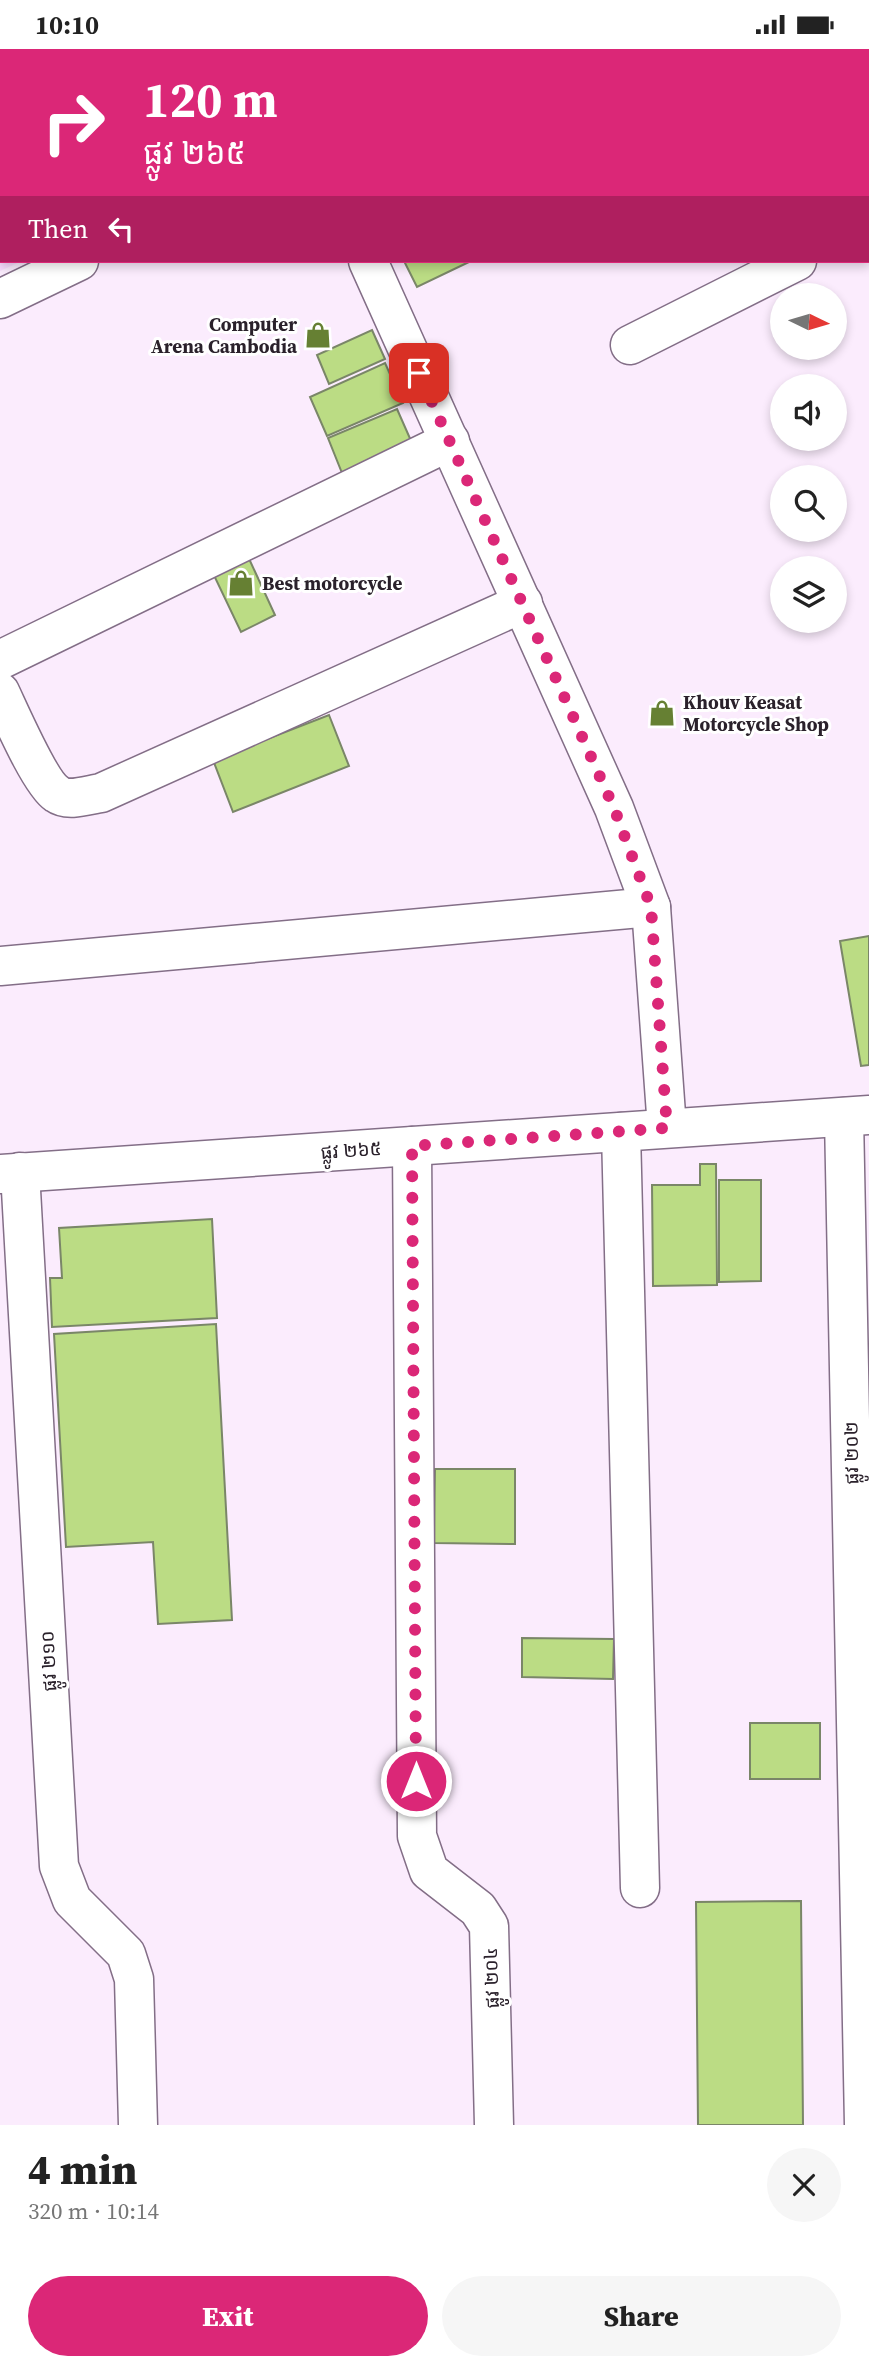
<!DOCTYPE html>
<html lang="en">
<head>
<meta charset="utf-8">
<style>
	body { margin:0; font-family:"Source Serif 4","Noto Sans Khmer",serif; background:#f6f6f6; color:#222; height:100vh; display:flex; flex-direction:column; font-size:26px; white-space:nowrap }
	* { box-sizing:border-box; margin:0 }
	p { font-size:23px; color:#767676 }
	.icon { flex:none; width:38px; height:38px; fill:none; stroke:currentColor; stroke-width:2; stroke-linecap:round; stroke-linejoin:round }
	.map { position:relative; height:2076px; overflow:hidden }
	.drawer { display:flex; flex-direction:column; background:#fff; flex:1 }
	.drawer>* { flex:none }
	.guide { position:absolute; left:0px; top:0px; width:870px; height:214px; box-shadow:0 4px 10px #0003; background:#db2777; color:#fff; overflow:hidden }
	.needle { width:46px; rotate:95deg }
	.buttons { position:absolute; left:770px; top:234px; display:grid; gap:14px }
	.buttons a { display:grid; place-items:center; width:77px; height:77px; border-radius:50%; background:#fff; box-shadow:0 4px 10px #0003; font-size:35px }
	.pin { position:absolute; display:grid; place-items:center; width:60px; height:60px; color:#fff; margin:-30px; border-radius:14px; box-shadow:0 4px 10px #0006 }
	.me { position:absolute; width:77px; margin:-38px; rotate:0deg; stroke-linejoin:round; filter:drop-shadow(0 0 5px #0008) }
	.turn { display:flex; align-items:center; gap:24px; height:147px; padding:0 28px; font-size:32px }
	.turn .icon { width:91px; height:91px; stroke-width:2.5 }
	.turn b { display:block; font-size:49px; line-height:60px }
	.then { display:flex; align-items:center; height:66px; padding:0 28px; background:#0003; gap:14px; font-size:26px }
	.round { display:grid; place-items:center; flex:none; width:74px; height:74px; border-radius:37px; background:#f6f6f6 }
	.summary { display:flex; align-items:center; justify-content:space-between; height:119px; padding:0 28px }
	h1 { font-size:42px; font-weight:800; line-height:52px }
	.action { display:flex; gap:14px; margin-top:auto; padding:14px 28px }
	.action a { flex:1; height:80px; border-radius:42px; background:#db2777; color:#fff; font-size:28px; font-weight:800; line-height:80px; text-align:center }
	.action a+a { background:#f6f6f6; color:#222 }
	.status { display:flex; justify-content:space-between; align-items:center; height:49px; padding:0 35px; background:#fff; direction:ltr }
	.status svg { height:19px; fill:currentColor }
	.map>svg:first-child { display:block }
	.built { fill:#f9dcfe }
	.building { fill:#bbdc84; stroke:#7a8668; stroke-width:2 }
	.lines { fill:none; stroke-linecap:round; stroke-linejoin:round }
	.minor-casing { stroke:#836e87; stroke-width:41 }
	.minor { stroke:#fff; stroke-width:38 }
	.route { stroke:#db2777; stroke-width:12; stroke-dasharray:0 21.6 }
	.labels { text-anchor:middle; stroke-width:6; stroke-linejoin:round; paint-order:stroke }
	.poi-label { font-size:19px; font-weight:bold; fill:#2a212b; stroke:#fff; text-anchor:start }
	.street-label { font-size:19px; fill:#2a212b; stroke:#fff }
</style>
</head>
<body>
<div class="status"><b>10:10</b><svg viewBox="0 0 49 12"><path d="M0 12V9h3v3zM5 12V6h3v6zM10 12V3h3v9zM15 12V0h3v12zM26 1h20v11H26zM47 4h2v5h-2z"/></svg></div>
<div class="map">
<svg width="869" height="2076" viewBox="0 0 869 2076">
	<rect width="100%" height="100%" fill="#fbecfd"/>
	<path class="built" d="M0,0L145,2H2V212H22L0,222Z"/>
	<g class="building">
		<path d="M55,0H120L121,2H56Z"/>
		<path d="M414,0H514L511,2Z"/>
		<path d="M404,212H471L417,238Z"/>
		<path d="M372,281L385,310L329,335L317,306Z"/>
		<path d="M385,314L403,354L327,387L310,348Z"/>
		<path d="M397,360L412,394L342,424L328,389Z"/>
		<path d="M245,501L275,566L241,583L210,518Z"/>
		<path d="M329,666L349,717L233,763L213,711Z"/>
		<path d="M869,887V1016L861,1017L840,892Z"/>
		<path d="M700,1115H716L717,1236L653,1237L652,1136H700Z"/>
		<path d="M719,1131H761V1232L719,1233Z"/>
		<path d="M212,1170L217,1269L52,1278L50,1229H62L59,1179Z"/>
		<path d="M216,1275L232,1571L158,1575L153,1493L66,1498L54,1285Z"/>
		<path d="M435,1420H515V1495L434,1494Z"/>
		<path d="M522,1589L614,1590L613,1630L522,1628Z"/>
		<rect x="750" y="1674" width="70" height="56"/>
		<path d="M801,1852L803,2076H698L696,1853Z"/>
	</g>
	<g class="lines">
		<g class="minor-casing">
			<g id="minor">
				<path d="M526,2L529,0"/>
				<path d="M868,176H869"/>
				<path d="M368,212L614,759L651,858L667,1079"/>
				<path d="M0,250L79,212"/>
				<path d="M630,296L797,212"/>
				<path d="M0,611L450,392"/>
				<path d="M0,643C10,664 40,734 57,745C68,753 88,746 101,744L523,554"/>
				<path d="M0,917L651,858"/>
				<path d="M844,1068L864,2076"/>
				<path d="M621,1083L640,1839"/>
				<path d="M412,1097L417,1787L429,1822L478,1860L489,1877L494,2076"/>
				<path d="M20,1123L59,1817L72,1851L126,1905L134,1930L138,2076"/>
				<path d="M0,1125L869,1066"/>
			</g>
		</g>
		<use href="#minor" class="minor"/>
	</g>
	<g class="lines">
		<path class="route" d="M416,1732L412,1097L667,1079L651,858L614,759L419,324"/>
	</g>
	<defs>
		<g id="shop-bare" transform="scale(2.1)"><path d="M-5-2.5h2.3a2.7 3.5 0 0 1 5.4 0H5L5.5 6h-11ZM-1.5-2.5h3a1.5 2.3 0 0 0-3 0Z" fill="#668033" stroke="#fff" stroke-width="2.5" paint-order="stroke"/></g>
	</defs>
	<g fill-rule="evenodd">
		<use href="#shop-bare" x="318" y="286"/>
		<use href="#shop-bare" x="241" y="534"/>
		<use href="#shop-bare" x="662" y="664"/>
	</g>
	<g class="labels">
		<g class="poi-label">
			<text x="297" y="282" text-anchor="end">Computer<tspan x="297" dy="22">Arena Cambodia</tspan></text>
			<text x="262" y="541">Best motorcycle</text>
			<text x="683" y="660">Khouv Keasat<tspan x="683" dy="22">Motorcycle Shop</tspan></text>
		</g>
		<g class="street-label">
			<text transform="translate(351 1101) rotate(-4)" y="7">ផ្លូវ ២៦៥</text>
			<text transform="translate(851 1404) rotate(-91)" y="7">ផ្លូវ ២០២</text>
			<text transform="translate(48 1612) rotate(-93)" y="7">ផ្លូវ ២១០</text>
			<text transform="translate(491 1929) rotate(-92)" y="7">ផ្លូវ ២០៤</text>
		</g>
	</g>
</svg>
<div class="buttons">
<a><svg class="needle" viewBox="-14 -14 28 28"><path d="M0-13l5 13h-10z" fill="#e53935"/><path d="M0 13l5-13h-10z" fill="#767676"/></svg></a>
<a><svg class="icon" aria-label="sound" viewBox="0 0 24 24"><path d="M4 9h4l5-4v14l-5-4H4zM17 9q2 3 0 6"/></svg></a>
<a><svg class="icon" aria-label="search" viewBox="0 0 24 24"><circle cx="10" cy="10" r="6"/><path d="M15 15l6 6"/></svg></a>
<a><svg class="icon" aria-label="layers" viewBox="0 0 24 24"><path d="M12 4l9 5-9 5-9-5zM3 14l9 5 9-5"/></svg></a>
</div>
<div class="pin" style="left:419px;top:324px;background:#d93025"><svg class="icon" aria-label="arrive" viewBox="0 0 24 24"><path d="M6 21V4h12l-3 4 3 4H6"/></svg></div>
<svg class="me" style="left:416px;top:1732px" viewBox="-20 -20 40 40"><circle r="17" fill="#db2777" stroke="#fff" stroke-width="3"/><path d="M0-11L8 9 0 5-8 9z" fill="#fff"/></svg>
<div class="guide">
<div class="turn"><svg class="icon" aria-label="right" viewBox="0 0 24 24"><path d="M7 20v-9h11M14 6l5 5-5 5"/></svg><div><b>120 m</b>ផ្លូវ ២៦៥</div></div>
<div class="then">Then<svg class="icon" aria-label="left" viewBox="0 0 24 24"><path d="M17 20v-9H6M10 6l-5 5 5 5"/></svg></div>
</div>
</div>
<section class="drawer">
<div class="summary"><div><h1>4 min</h1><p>320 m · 10:14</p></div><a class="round"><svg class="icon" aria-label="close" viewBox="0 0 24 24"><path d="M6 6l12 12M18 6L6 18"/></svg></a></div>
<div class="action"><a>Exit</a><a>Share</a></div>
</section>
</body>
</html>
